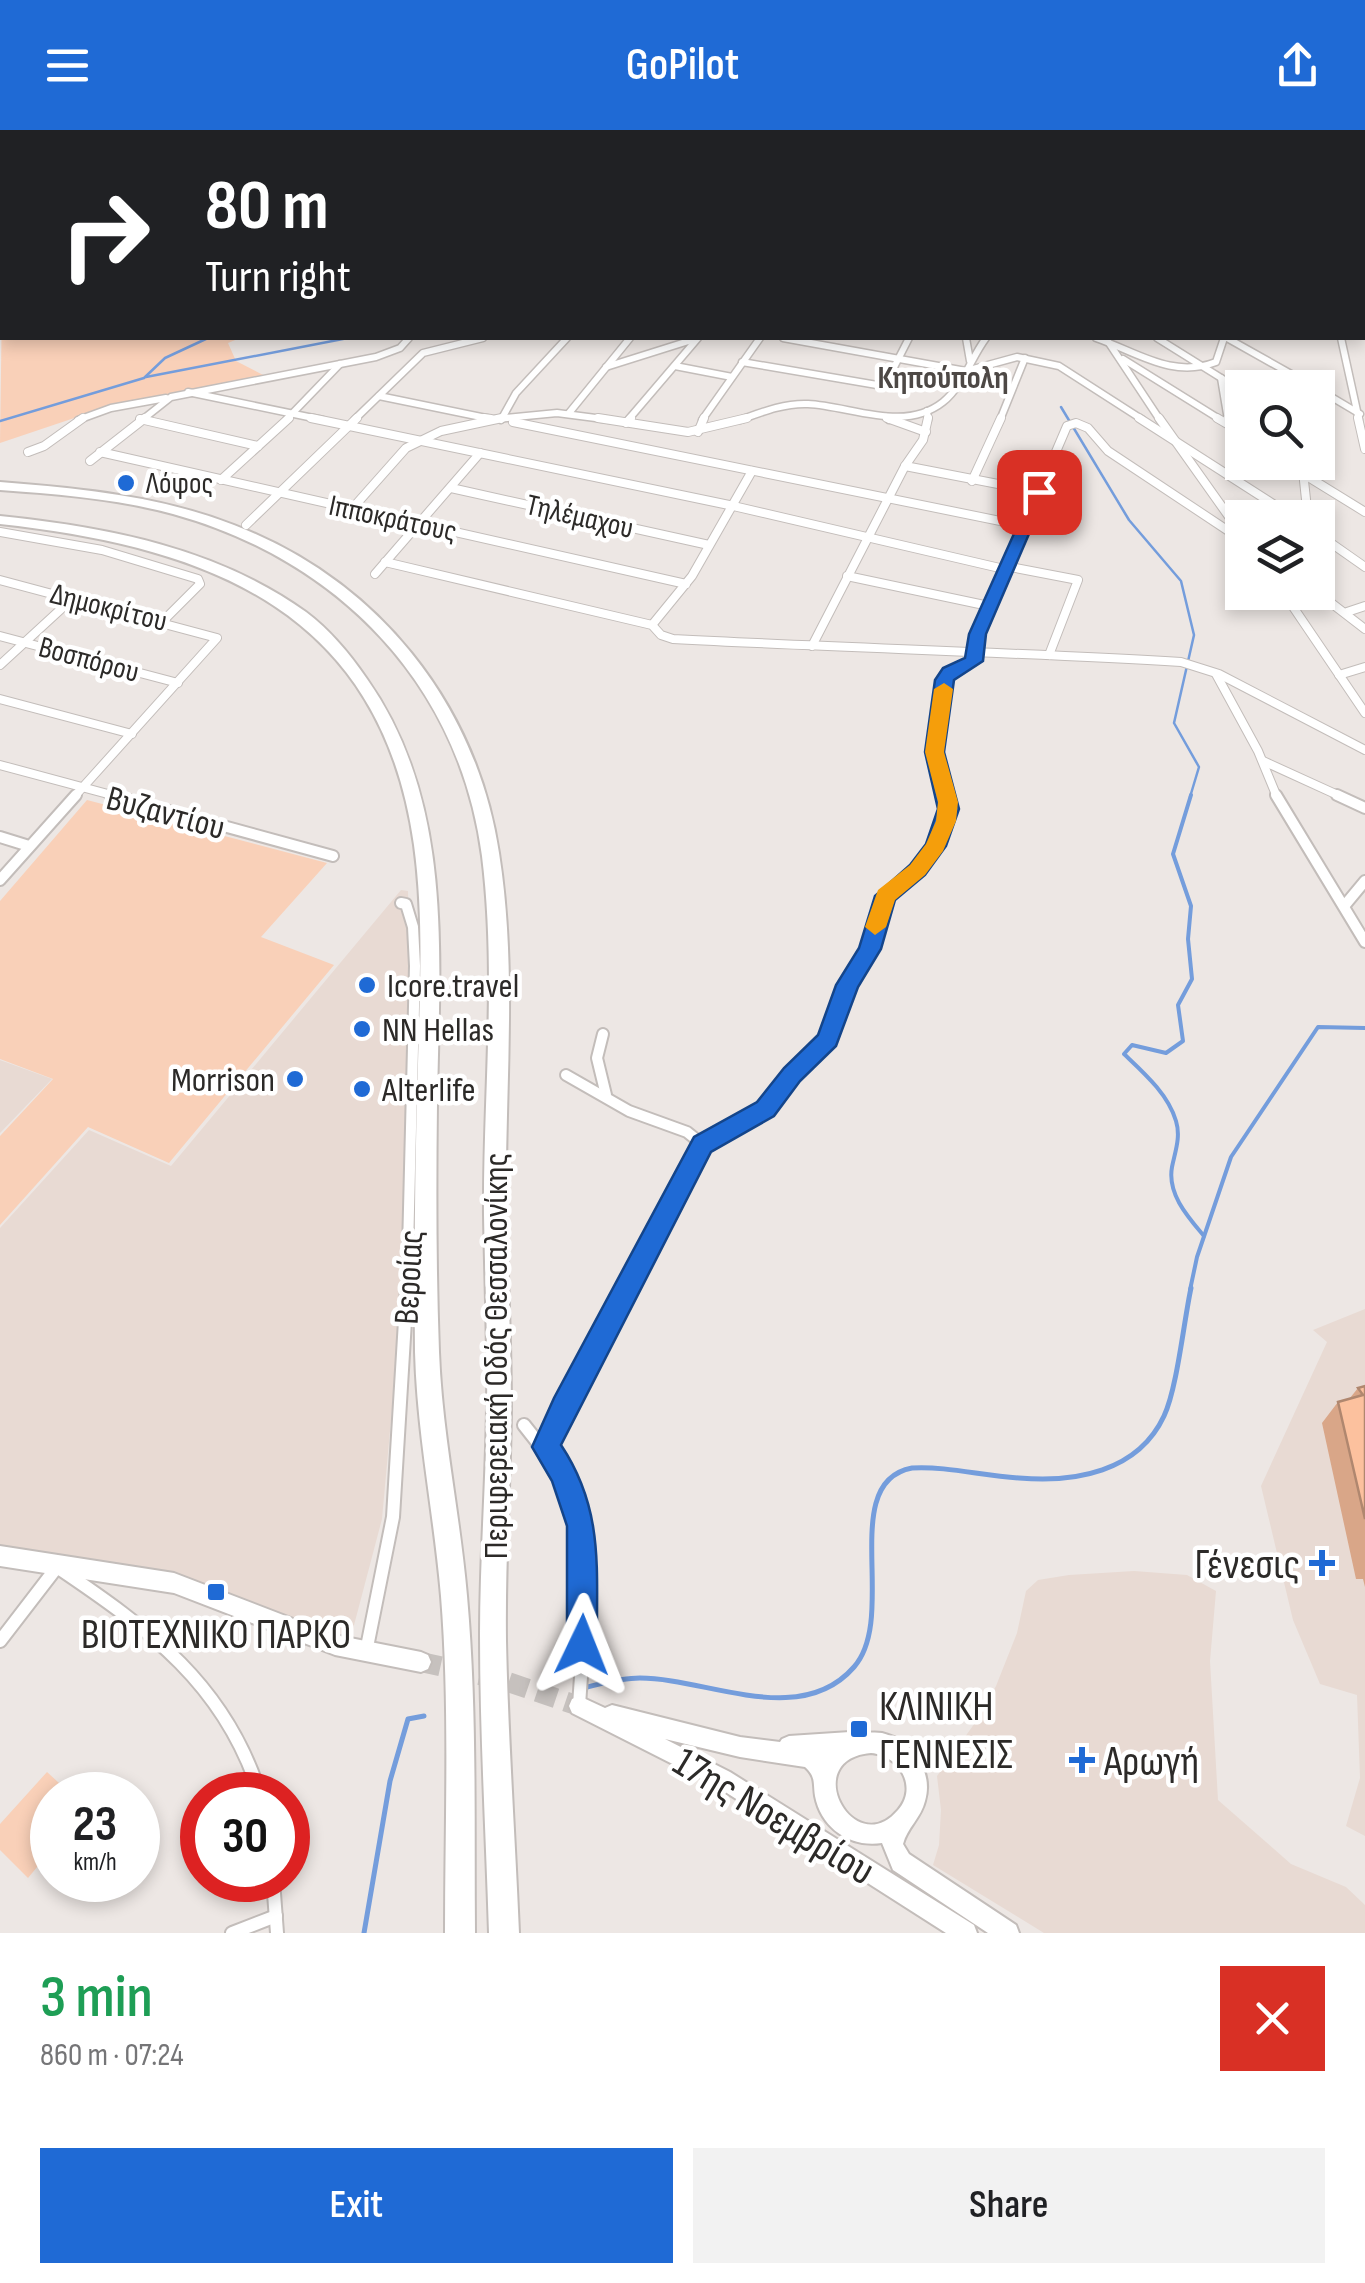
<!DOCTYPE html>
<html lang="en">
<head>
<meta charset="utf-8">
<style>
	body { margin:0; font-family:"Sofia Sans Condensed",sans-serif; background:#f2f2f2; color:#202124; height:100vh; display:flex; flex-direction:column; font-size:38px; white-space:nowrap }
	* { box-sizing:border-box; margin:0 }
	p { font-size:32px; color:#757577 }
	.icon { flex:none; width:55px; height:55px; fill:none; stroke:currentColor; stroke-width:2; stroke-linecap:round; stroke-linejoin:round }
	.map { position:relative; height:1803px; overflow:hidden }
	.details { display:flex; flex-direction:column; background:#fff; flex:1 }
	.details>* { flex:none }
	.banner { position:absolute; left:0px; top:0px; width:1365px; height:210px; box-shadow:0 5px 15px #0003; background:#202124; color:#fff; overflow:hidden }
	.buttons { position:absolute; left:1225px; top:240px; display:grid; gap:20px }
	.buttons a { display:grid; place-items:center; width:110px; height:110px; border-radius:0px; background:#fff; box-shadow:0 5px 15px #0003; font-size:50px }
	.speed { position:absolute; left:30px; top:1642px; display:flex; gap:20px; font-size:50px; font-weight:700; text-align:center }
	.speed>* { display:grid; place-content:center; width:130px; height:130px; border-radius:50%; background:#fff; box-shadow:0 5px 15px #0003; line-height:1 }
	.speed small { font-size:25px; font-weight:400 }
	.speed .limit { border:15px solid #d22; background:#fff; color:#111 }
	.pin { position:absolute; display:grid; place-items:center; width:85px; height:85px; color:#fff; margin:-42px; border-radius:20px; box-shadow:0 5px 15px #0006 }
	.me { position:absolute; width:110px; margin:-55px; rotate:2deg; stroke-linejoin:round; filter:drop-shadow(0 0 8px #0008) }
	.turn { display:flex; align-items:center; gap:35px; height:210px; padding:0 40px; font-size:45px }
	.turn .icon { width:130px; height:130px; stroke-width:2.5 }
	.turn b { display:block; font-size:70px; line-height:85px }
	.round { display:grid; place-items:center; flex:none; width:105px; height:105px; border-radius:0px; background:#f2f2f2 }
	.head { display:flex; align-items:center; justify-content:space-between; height:170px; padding:0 40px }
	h1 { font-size:60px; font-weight:600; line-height:75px; color:#1e9e55 }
	.cta { display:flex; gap:20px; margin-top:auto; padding:20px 40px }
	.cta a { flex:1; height:115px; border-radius:0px; background:#1f6ad5; color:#fff; font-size:40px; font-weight:600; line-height:115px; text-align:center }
	.cta a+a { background:#f2f2f2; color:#202124 }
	header { display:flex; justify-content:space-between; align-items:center; height:130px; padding:0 40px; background:#1f6ad5; color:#fff; font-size:45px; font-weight:600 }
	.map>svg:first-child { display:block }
	.built { fill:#e8dad3 }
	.green { fill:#f9d0b8 }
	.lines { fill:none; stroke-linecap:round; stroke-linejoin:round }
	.stream-far2 { stroke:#749ddc; stroke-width:2.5 }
	.stream-far1 { stroke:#749ddc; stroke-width:4 }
	.stream { stroke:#749ddc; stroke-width:5 }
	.secondary-tunnel { stroke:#c6c1be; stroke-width:20; stroke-dasharray:20 10; stroke-linecap:butt }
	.street-far3-casing { stroke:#c3bdba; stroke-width:9 }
	.street-far2-casing { stroke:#c3bdba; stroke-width:10 }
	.street-far1-casing { stroke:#c3bdba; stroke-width:14 }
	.street-casing { stroke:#c3bdba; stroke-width:16 }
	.secondary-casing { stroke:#c3bdba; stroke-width:4 }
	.highway-casing { stroke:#c3bdba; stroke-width:4 }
	.street-far3 { stroke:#fff; stroke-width:6 }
	.street-far2 { stroke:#fff; stroke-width:8 }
	.street-far1 { stroke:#fff; stroke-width:10 }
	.street { stroke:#fff; stroke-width:12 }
	.secondary { fill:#fff; fill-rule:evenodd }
	.highway { fill:#fff; fill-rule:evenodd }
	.wall { fill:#d9a688 }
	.building { fill:#fcc19e; stroke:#b0876f; stroke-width:2.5 }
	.route { fill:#1f6ad5; stroke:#14458a; stroke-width:2.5 }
	.slow { fill:#f59e0b }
	.poi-dot { fill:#1f6ad5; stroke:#fff; stroke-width:4 }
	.labels { text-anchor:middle; stroke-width:9; stroke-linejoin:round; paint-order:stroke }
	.far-poi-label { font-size:30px; fill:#2c2a28; stroke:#fff; text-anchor:start }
	.far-street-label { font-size:30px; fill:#2c2a28; stroke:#fff }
	.far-quarter-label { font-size:32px; font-weight:bold; fill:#4d4845; stroke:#fff }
	.street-label { font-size:35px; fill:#2c2a28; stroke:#fff }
	.poi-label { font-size:35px; fill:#2c2a28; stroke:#fff; text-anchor:start }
	.near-poi-label { font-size:42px; fill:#2c2a28; stroke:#fff; text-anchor:start }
	.near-street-label { font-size:42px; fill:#2c2a28; stroke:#fff }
</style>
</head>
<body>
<header><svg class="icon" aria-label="menu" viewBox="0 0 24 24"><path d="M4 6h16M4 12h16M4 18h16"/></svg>GoPilot<svg class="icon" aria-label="share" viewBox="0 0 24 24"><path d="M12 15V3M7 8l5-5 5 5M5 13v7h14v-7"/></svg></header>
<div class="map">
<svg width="1365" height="1803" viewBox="0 0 1365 1803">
	<rect width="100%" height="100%" fill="#ede7e4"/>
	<g class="built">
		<path d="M401,760L408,761L412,966L402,1168L382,1389L353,1499L345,1506L322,1503L214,1460L0,1420V1098L89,1000L171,1036Z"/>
		<path d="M0,930L52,949L0,1003Z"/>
		<path d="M1365,1179V1706L1346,1696L1360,1648L1357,1565L1320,1554L1293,1490L1261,1356L1327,1212L1313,1200Z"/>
		<path d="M1134,1441L1187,1445L1216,1461L1210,1531L1218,1670L1291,1734L1346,1757L1365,1775V1803H1044L933,1735L939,1715L941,1680L937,1646L982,1583L996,1556L1017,1503L1026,1461L1038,1450L1069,1445Z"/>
	</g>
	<g class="green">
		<path d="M0,0H1365V196L1362,2H2L0,165Z"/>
		<path d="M2,170V208H240L228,213L236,231L265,246L107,277L0,313Z"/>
		<path d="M87,670L327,733L261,807L334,835L169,1033L88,997L0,1095V1006L53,949L0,929V771Z"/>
		<path d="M47,1642L72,1665H52V1719L28,1748L0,1720V1694Z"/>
	</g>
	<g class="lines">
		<g class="stream-far2">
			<path d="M517,2L539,0"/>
			<path d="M146,247L348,208"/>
			<path d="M1061,277L1129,390L1181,451L1194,505L1174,593L1199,637L1190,667"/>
			<path d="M0,291L144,248L165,228L208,208"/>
		</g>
		<g class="stream-far1">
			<path d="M1191,665L1173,724L1191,776L1188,809L1192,849L1178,875L1183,911L1166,923L1132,915L1124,924C1144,943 1168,964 1176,991C1181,1007 1175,1022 1172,1037C1167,1064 1188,1087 1204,1106"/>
			<path d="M1190,1160L1197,1127L1231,1027L1318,897L1365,898"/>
		</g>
		<g class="stream">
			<path d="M587,1557C604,1553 622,1548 640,1548C706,1548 800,1599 854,1537C899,1486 837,1352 912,1338C947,1336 983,1346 1019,1348C1074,1353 1138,1342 1164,1286C1177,1259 1184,1190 1191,1158"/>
			<path d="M364,1803L390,1651L408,1589L424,1586"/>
		</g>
		<path class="secondary-tunnel" d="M421,1532L502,1550L579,1576"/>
		<g class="street-far3-casing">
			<g id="street-far3">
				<path d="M783,208L966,241L1017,227L1059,236L1143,290"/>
				<path d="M966,208L970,231"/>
				<path d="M1096,208C1137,222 1172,249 1216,232L1224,208"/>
				<path d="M1157,208L1242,261"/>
				<path d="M1227,208L1316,258"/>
				<path d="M1341,208L1359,290"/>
				<path d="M1107,210L1160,290"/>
				<path d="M1123,229L1221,290"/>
				<path d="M742,232L877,255L888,249L909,208"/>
				<path d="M675,236L732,247"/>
				<path d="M606,237L695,209"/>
				<path d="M1221,248L1228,290"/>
				<path d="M1318,259L1360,284"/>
				<path d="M188,262L323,290"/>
				<path d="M379,266L491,289"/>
				<path d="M927,281L928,290"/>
				<path d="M569,283L630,208"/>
				<path d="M886,287L889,290"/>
				<path d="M140,289L145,290"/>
				<path d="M78,290L111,278L166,268"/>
				<path d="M142,290L171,267L376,227L400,218L409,208"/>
				<path d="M286,290L340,234"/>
				<path d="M354,290L423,223L483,208"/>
				<path d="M486,290L557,283L611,290"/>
				<path d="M501,290L516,263L567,208"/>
				<path d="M628,290L698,208"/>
				<path d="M702,290L760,208"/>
				<path d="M740,290C762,282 784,273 808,274C851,276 904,303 943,272C963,256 971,228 986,208"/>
				<path d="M1000,290L1025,228"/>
			</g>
		</g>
		<g class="street-far2-casing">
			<g id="street-far2">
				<path d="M311,288L729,375L1004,439"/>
				<path d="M484,288L491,289"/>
				<path d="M598,288L688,302L747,288"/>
				<path d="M887,288L926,302"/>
				<path d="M1139,288L1295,388"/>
				<path d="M1159,288L1242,405"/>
				<path d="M1217,288L1229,295"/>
				<path d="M1228,288L1229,295L1242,305"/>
				<path d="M1358,288L1365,319"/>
				<path d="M140,289L258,316"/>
				<path d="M513,292L1025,396"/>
				<path d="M626,293L631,288"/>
				<path d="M698,302L704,288"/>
				<path d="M28,322L44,316L83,288"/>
				<path d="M100,322L686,454"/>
				<path d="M90,331L145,288"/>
				<path d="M1284,332L1365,382"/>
				<path d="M1302,332L1308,388"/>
				<path d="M905,336L1039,362"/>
				<path d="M221,350L289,288"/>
				<path d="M972,351L1001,288"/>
				<path d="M451,358L709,415"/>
				<path d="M351,380L406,318L441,301L502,288"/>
				<path d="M246,395L357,288"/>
				<path d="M0,402L102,420L198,449L200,454L163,491"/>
				<path d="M1318,404L1365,437"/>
				<path d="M385,432L652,495L661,505L673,509C842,518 1012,522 1181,532L1219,544L1365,620"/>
				<path d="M1005,436L1078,450L1049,525"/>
				<path d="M375,444L480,323"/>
				<path d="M847,446L989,476"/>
				<path d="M0,450L217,508L74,667"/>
				<path d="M1283,462L1365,583"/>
				<path d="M1317,462L1365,499"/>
				<path d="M1347,482L1365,476"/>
				<path d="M652,495L692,446L752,341"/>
				<path d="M0,506L178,553"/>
				<path d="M812,516L905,336L923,310L928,288"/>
				<path d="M0,535L73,468"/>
				<path d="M1216,544L1258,621L1277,667"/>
				<path d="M1339,545L1365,537"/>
				<path d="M0,569L132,604"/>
				<path d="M1263,631L1342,667"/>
				<path d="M0,635L119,667"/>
				<path d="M945,667L935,622L945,550L949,542L973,531L978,504L1067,296L1076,293L1088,298L1108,321L1242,410"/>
			</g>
		</g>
		<g class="street-far1-casing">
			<g id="street-far1">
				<path d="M110,665L333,726"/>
				<path d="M1276,665L1365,812"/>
				<path d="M1337,665L1365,678"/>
				<path d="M0,707L29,716"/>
				<path d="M0,750L76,665"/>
				<path d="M401,773L406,774L413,797L415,836L407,1160"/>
				<path d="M1345,775L1365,751"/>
				<path d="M603,904L597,928L606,965"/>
				<path d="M566,945L629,981L687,1002L702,1014"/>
				<path d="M625,1160L702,1014L766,979L792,945L828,909L847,855L870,819L885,766L918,740L936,716L948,679L945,665"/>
			</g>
		</g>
		<g class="street-casing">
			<g id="street">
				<path d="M524,1295C601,1387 586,1464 579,1576"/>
				<path d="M546,1317L626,1158"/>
				<path d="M0,1511L57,1437C149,1499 226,1555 260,1665"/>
				<path d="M366,1522L393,1387L407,1158"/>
				<path d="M273,1750L277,1803"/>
				<path d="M232,1803L276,1786"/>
			</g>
		</g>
		<g class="secondary-casing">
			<g id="secondary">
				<path d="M0,1416L174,1443L335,1505L421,1522L428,1525L431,1532L428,1539L421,1542L335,1525L174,1463L0,1436Z"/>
				<path d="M579,1566L605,1578L612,1575L740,1607L780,1612L782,1609L789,1606L850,1602C860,1605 871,1601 882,1603C911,1610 934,1640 925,1671C921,1688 907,1698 903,1714L909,1724L1016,1795L1019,1803H988L893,1740L882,1713C850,1718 821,1698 815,1666C813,1652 816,1647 805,1637L740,1627L665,1609L730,1642L974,1795L977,1803H946L716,1656L572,1583L569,1576L572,1569ZM871,1623C898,1625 919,1656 898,1680C854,1732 798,1629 871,1623Z"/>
			</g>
		</g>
		<g class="highway-casing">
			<g id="highway">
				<path d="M0,352C79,358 160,366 234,395C377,450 476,572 499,723C518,843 504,965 506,1086C508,1151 511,1216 511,1281C510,1357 505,1434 506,1511C508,1608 515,1706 519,1803H489C486,1704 480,1605 480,1505C480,1429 486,1354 487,1278C488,1214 485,1149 484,1085C483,966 497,846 482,726C459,554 339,430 173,384C117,369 58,364 0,360Z"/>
				<path d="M0,386C107,397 217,418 306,482C330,500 350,524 367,549C455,674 439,828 437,973C436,1056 436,1139 439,1222C442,1304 460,1384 467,1466C477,1578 474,1691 475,1803H445C445,1691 450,1578 441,1466C434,1384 417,1304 415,1222C414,1126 415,1030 418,934C420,861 424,787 414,715C381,481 210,417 0,394Z"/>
			</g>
		</g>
		<use href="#street-far3" class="street-far3"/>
		<use href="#street-far2" class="street-far2"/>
		<use href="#street-far1" class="street-far1"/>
		<use href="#street" class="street"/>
		<use href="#secondary" class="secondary"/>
		<use href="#highway" class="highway"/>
	</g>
	<path class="wall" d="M1365,1256V1457L1363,1449H1356L1322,1293L1338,1272L1350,1268L1358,1258Z"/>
	<path class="building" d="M1365,1256V1389L1338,1272L1363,1265L1358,1258Z"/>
	<path class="route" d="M1034,359L1047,362L986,504L983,531L954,550L944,622L959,679L946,716L925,745L895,770L881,819L858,857L836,916L800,951L774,986L711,1022L561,1315C605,1381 596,1441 597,1515L592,1526L582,1530L571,1526L567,1515V1396L552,1351L532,1317L554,1268L694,1007L757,972L784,938L818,905L836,855L859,818L875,766L910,735L926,714L938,679L925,622L935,550L943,538L965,528L969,504Z"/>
	<path class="slow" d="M944,553L953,559L944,622L958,672L956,691L943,721L925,745L895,770L886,797L875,805L865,797L878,760L910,735L926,714L936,691L938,672L925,622L934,559Z"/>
	<g class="poi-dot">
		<circle cx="126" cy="353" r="10"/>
		<circle cx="367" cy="855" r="10"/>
		<circle cx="362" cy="899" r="10"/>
		<circle cx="295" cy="949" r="10"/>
		<circle cx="362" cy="959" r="10"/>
		<path d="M1317 1418h10v10h10v10h-10v10h-10v-10h-10v-10h10z"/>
		<rect x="206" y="1452" width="20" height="20" rx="5"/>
		<rect x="849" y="1589" width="20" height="20" rx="5"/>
		<path d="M1077 1615h10v10h10v10h-10v10h-10v-10h-10v-10h10z"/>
	</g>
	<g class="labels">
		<g class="far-poi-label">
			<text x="146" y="363">Λόφος</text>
		</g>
		<g class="far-street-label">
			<text transform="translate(580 386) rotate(13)" y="10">Τηλέμαχου</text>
			<text transform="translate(393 388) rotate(12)" y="10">Ιπποκράτους</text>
			<text transform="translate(109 477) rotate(14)" y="10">Δημοκρίτου</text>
			<text transform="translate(89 529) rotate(15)" y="10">Βοσπόρου</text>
		</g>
		<g class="far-quarter-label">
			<text x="943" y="258">Κηπούπολη</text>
		</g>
		<g class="street-label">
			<text transform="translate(166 682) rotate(15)" y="12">Βυζαντίου</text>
			<text transform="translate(408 1147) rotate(-87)" y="12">Βεροίας</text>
			<text transform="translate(495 1226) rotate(-90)" y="12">Περιφερειακή Οδός Θεσσαλονίκης</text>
		</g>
		<g class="poi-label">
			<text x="387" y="867">Icore.travel</text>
			<text x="382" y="911">NN Hellas</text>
			<text x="275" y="961" text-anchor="end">Morrison</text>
			<text x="382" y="971">Alterlife</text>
		</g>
		<g class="near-poi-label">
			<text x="1300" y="1448" text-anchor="end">Γένεσις</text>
			<text x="216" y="1518" text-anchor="middle">ΒΙΟΤΕΧΝΙΚΟ ΠΑΡΚΟ</text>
			<text x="879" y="1590">ΚΛΙΝΙΚΗ<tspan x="879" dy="48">ΓΕΝΝΕΣΙΣ</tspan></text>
			<text x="1104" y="1645">Αρωγή</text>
		</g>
		<g class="near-street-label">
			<text transform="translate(775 1685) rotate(31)" y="15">17ης Νοεμβρίου</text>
		</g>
	</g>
</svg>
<div class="buttons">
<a><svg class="icon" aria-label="search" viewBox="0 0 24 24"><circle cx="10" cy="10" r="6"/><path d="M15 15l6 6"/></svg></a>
<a><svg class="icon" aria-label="layers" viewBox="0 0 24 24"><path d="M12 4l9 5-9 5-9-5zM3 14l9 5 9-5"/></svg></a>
</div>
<div class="speed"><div>23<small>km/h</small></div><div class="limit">30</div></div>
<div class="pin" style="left:1039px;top:362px;background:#d93025"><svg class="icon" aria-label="arrive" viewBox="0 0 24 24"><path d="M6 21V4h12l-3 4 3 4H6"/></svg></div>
<svg class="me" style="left:582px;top:1515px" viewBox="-20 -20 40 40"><path d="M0-17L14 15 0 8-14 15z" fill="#1f6ad5" stroke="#fff" stroke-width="4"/></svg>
<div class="banner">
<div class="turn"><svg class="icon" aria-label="right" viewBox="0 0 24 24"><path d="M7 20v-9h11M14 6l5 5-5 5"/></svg><div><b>80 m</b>Turn right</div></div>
</div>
</div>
<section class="details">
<div class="head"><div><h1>3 min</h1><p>860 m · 07:24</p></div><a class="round" style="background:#d93025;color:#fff"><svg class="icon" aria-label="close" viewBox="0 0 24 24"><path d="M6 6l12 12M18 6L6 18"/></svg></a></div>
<div class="cta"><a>Exit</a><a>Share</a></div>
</section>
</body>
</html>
